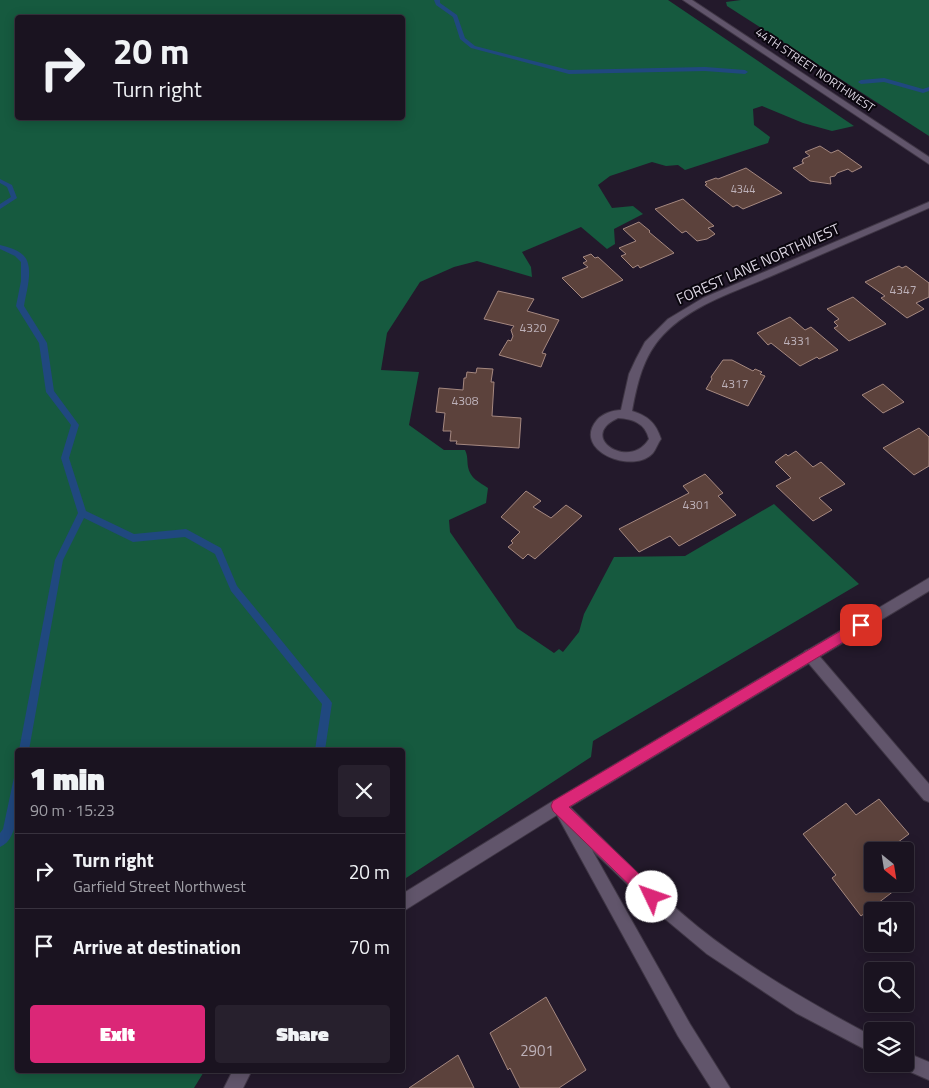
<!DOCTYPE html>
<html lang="en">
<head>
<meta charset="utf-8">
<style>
	body { margin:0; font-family:"Titillium Web",sans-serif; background:#27202d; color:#f1f3f6; height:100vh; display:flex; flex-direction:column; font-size:19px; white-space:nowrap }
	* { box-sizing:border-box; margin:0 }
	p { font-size:16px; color:#9f9ea5 }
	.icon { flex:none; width:28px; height:28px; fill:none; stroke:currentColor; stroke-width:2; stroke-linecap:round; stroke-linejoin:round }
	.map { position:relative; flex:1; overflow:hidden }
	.details { position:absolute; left:15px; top:748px; width:390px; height:325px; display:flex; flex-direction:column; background:#1a1320; border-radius:5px; box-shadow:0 2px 12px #0003,0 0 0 1px #38323e }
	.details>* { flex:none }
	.banner { position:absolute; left:15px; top:15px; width:390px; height:105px; border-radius:5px; box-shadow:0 2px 12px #0003,0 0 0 1px #38323e; background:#1a1320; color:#f1f3f6; overflow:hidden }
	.needle { width:32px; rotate:150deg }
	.buttons { position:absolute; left:864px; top:842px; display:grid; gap:10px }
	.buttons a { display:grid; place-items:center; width:50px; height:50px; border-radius:5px; background:#1a1320; box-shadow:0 2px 12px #0003,0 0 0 1px #38323e; font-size:25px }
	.pin { position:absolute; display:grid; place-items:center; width:42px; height:42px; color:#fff; margin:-21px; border-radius:10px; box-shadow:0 2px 8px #0006 }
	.me { position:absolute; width:55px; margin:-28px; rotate:312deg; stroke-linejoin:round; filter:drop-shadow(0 0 4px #0008) }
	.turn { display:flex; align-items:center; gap:18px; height:105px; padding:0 15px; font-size:22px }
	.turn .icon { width:65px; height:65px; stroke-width:2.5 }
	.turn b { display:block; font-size:35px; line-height:42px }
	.round { display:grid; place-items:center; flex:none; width:52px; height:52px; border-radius:5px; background:#27202d }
	.overview { display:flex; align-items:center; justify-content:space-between; height:85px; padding:0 15px }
	h1 { font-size:30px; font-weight:800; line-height:38px }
	.action { display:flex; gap:10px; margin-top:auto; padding:10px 15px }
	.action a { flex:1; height:58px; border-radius:5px; background:#db2777; color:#fff; font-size:20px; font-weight:800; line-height:58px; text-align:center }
	.action a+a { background:#27202d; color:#f1f3f6 }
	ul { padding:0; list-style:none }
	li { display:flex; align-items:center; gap:15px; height:75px; padding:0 15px; border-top:1px solid #38323e }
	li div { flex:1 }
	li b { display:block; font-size:19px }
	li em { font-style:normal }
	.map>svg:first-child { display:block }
	.forest { fill:#165a3f; fill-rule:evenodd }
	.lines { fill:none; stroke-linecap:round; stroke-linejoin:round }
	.stream { fill:#20487f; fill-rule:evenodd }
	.building { fill:#5c423c; stroke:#a58880 }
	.lane-casing { stroke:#3f3645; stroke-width:2 }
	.street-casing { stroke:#3f3645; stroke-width:2 }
	.lane { fill:#61556b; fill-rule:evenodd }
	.street { fill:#61556b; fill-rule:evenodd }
	.route { fill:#db2777; stroke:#8e194d }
	.labels { text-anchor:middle; stroke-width:4; stroke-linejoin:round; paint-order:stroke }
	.far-number-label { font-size:11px; fill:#bcb0b8 }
	.far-street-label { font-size:12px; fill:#dcd5e2; stroke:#0a060e }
	.number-label { font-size:12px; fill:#bcb0b8 }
	.street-label { font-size:15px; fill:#dcd5e2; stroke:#0a060e }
	.near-number-label { font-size:15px; fill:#bcb0b8 }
</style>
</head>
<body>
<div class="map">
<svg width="929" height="1088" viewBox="0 0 929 1088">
	<rect width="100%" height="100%" fill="#23192b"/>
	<g class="forest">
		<path d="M0,0H668L854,126L832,131L803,123L762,106L753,109L754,125L770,137L768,143L685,170L678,165L666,166L652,162L610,176L598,185L612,208L633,206L643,214L614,229L615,244L607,249L581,227L522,252L531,267L532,277L477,261L454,267L420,282L387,333L381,370L419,372L409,425L444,450H465C468,456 467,460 468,467C470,478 479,482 488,488L486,503L449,520L450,532L517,628L554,653L559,649L563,652L579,632L584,614L614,557L685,556L774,504L859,584L593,741L591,757L403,880L402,750H18V1070H205L194,1088H0ZM18,18H402V118H18Z"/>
		<path d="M741,0H929V136L727,6L726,2Z"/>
	</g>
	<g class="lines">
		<g class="stream">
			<path d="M434,0H440V3L457,15L465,38L475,46L569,70L705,67L745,70L748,72L745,74L705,71L569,74L471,48L460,39L453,17L436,5Z"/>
			<path d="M884,78L923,89L929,87V91L923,93L884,82L861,84L858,82L861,80Z"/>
			<path d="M0,179L12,185L17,198L0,209V204L11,197L7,187L0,183Z"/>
			<path d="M0,245C7,247 17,249 23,255C35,266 26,292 24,306L47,343L54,391L79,425L69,458L86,511L134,534L186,529L221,548L237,586L330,700L332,703L325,750H315L322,704L231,591L215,554L185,537L133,542L84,518L63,560L29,750H19L55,560L78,513L61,458L71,425L46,392L39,343L16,306L21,281V262L15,256L0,249Z"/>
			<path d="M18,777C18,796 21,839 0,847V833L3,829L13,782L14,778Z"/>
		</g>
	</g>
	<g class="building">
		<path d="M820,146L831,153L838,150L862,167L852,172L848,169L837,173L835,176L830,177L831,184L810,181L793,168L804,163L802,162L803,159L810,156L805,152Z"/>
		<path d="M746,168L782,193L743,209L737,205L733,207L705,185L707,184L705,182L716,178L718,179Z"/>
		<path d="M683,199L714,226L708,228L715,234L707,239L697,241L686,231L682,233L655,209Z"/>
		<path d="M639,222L650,231L649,232L674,253L640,268L638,265L633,268L621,256L626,254L619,248L636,241L623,229Z"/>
		<path d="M591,254L595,258L598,257L623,280L582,298L562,278L588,267L583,263L587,261L583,257Z"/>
		<path d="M899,266L902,268L906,266L929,283V297L916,303L924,309L907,318L881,298L885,296L865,282Z"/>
		<path d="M498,291L534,299L527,311L559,320L542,353L546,354L541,367L499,355L508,340L511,341L513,336L511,330L514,326L484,319Z"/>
		<path d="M853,297L886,324L849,341L834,328L838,326L834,322L839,319L827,309Z"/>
		<path d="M790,317L805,330L811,327L838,350L819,359L817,357L800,366L771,343L768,345L757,333Z"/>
		<path d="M723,360H732L753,371L755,369L762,372L760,374L765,376L748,406L706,389L712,379L711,377Z"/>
		<path d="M477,368L493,369L491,382H494L492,416L521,418L519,448L456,444L457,441H450L451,431H443L445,413L436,412L439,388L463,390L464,378H466L467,372L476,373Z"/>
		<path d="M883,384L904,402L883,413L862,395Z"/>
		<path d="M919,428L929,437V466L914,475L883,448Z"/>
		<path d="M796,451L813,467L821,462L845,484L819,498L832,510L813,521L776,486L791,478L775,462L786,454L788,456Z"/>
		<path d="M705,474L723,493L718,496L736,515L679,546L670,536L639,552L619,529L689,493L683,486Z"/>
		<path d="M526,491L541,501L533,507L551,518L566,505L582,516L535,559L528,554L523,559L508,547L513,543L511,541L520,532L501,517Z"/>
		<path d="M879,799L909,834L886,851H872V884H903L861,916L832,878L836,875L803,834L846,803L856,815Z"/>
		<path d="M546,997L586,1070L559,1088H520L510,1068L508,1070L490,1033Z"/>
		<path d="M458,1055L474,1088H409Z"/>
	</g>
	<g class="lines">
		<g class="lane-casing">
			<path id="lane" d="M810,649L815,651L929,784V802L924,800L805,659L803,655L805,651Z"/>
		</g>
		<g class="street-casing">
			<g id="street">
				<path d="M683,0H692L929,157V164Z"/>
				<path d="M929,202V208C878,230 827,252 776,274C738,291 692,304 663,335C643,356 637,384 632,411C648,416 656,423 661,439C658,443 656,449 653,453C634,475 571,451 597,420C602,414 613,410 621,410L629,374L636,359L645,342L668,319L703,298ZM618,418C633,419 645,423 649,439C630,471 576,437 618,418Z"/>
				<path d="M929,578V591L570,807C612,848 653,890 698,927C752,970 812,1004 872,1036V1053L796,1013L707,954L652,908L592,850L690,1024L730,1088H711L678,1036L557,815L402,912V894L553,801Z"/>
				<path d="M905,1052L929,1062V1080L899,1067L897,1064H905Z"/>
				<path d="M233,1070H252L243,1088H224Z"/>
			</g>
		</g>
		<use href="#lane" class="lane"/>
		<use href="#street" class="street"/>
	</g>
	<path class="route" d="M861,619L865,621L867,625L865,629L569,807L657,891L659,897L657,902L652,904L647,902L553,811L551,806L553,801Z"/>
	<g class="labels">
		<g class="far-number-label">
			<text x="743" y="193">4344</text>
		</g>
		<g class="far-street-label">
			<text transform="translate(815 70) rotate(34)" y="4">44TH STREET NORTHWEST</text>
		</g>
		<g class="number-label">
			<text x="903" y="294">4347</text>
			<text x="533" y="332">4320</text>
			<text x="797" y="345">4331</text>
			<text x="735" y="388">4317</text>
			<text x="465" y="405">4308</text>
			<text x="696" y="509">4301</text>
		</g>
		<g class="street-label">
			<text transform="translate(758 264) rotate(-24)" y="5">FOREST LANE NORTHWEST</text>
		</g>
		<g class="near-number-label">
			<text x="537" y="1056">2901</text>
		</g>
	</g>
</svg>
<div class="buttons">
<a><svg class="needle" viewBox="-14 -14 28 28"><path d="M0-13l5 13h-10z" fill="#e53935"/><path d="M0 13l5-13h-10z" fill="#9f9ea5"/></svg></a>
<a><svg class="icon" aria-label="sound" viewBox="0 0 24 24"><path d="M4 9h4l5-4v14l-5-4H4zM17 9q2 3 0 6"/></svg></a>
<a><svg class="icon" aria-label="search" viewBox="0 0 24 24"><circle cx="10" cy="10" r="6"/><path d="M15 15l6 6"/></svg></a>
<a><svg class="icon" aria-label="layers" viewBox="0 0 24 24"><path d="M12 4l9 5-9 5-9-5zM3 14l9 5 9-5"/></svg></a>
</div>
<div class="pin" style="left:861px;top:625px;background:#d93025"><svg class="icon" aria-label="arrive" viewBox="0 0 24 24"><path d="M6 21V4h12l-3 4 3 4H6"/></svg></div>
<svg class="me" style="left:652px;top:897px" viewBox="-20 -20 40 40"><circle r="19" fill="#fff"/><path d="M0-13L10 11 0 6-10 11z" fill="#db2777"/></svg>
<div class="banner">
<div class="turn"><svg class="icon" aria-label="right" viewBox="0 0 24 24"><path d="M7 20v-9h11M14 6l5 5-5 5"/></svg><div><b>20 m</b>Turn right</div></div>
</div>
<section class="details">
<div class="overview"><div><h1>1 min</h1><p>90 m · 15:23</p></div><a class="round"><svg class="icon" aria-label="close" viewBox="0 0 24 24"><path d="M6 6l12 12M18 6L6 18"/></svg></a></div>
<ul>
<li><svg class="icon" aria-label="right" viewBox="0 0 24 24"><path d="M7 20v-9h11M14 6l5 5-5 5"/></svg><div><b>Turn right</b><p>Garfield Street Northwest</p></div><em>20 m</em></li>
<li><svg class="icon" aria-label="arrive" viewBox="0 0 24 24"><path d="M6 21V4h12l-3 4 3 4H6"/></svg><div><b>Arrive at destination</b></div><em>70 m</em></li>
</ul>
<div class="action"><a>Exit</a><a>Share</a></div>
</section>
</div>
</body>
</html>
